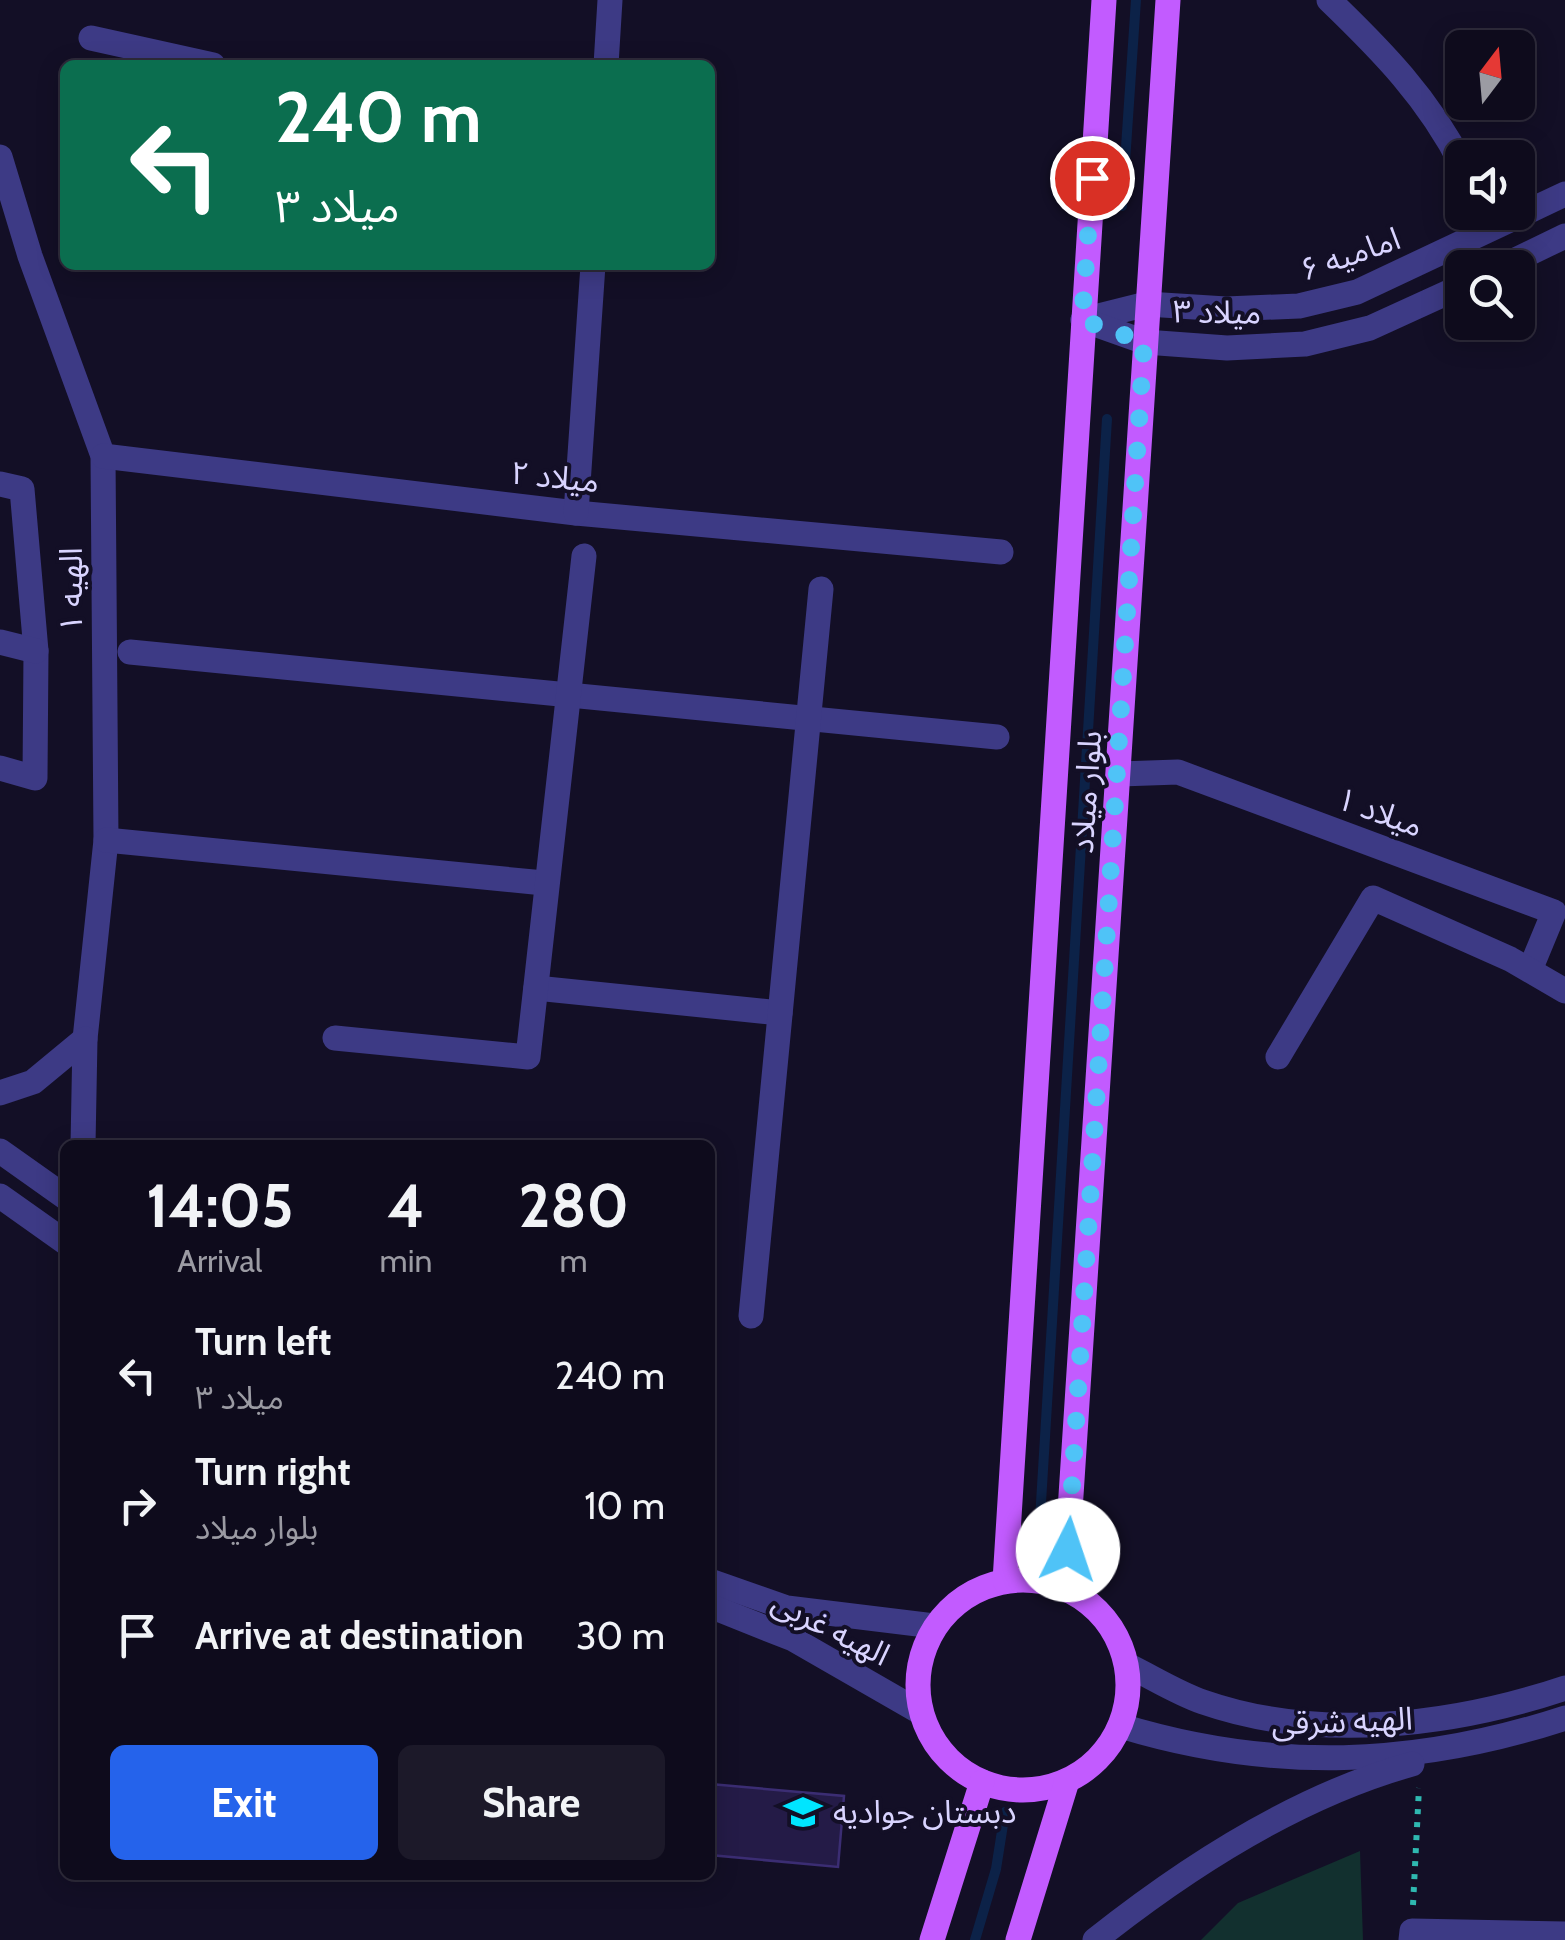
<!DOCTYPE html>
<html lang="en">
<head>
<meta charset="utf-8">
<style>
	body { margin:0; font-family:Cabin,"Noto Sans Arabic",sans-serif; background:#1c1929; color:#f1f3f6; height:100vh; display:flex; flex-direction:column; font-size:38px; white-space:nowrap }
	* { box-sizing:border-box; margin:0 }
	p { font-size:32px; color:#9b9ba3 }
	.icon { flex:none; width:55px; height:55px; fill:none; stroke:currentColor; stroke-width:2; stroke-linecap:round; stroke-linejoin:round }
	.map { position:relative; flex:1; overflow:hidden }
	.panel { position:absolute; left:60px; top:1140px; width:655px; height:740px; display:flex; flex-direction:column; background:#0e0b1c; border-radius:15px; box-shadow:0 5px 25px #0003,0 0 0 2px #2e2b3b }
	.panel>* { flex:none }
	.guide { position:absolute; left:60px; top:60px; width:655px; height:210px; border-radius:15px; box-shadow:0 5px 25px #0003,0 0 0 2px #2e2b3b; background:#0b6e4f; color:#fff; overflow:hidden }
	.needle { width:65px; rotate:16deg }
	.fabs { position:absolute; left:1445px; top:30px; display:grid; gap:20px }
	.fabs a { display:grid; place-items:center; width:90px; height:90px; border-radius:15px; background:#0e0b1c; box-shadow:0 5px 25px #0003,0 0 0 2px #2e2b3b; font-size:50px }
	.pin { position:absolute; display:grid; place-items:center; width:85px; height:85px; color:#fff; margin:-42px; border:5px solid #fff; border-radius:50%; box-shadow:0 2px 10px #0007 }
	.me { position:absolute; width:110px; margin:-55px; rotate:4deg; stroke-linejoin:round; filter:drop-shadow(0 0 8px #0008) }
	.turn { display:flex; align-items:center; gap:35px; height:210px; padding:0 50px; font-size:45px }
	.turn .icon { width:130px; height:130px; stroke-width:2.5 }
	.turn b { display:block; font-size:70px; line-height:85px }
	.eta { display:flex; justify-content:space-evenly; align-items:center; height:170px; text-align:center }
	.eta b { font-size:60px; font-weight:700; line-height:70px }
	.action { display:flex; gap:20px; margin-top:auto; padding:20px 50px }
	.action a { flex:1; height:115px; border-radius:15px; background:#2563eb; color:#fff; font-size:40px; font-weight:700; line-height:115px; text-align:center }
	.action a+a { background:#1c1929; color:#f1f3f6 }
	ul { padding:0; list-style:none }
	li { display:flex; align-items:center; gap:30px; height:130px; padding:0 50px }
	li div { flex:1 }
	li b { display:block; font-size:38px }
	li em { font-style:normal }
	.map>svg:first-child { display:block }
	.green { fill:#12302f }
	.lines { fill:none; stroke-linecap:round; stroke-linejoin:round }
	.stream { stroke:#0c2248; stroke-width:10 }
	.building { fill:#241b47; stroke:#3b2d73; stroke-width:2.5 }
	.path { stroke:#2fb8b0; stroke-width:6; stroke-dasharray:5 8; stroke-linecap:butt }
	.minor { stroke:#3d3a85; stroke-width:25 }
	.major { stroke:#c25bff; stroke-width:25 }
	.route { stroke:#4fc3f7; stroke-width:18; stroke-dasharray:0 32.4 }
	.labels { text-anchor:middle; stroke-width:8; stroke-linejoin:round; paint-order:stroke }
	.street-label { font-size:32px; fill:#d9d4ff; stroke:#130f26 }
	.poi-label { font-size:32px; fill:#d9d4ff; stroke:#130f26; text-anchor:start }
</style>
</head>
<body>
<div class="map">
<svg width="1565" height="1940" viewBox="0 0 1565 1940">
	<rect width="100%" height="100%" fill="#130f26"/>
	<path class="green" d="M1360,1851L1363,1940H1201L1238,1903Z"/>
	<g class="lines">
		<g class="stream">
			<path d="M1122,206L1136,0"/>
			<path d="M1038,1552L1107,419"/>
			<path d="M975,1940L996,1869L1005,1812"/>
		</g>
	</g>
	<path class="building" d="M710,1784L844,1796L838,1867L710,1855Z"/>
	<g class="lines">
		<path class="path" d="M1413,1905L1419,1788"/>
		<g class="minor">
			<path d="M1329,0C1382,51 1429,99 1462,165"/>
			<path d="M91,38L213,65"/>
			<path d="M606,65L610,0"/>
			<path d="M0,157L30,256L103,456L106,840L85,1039"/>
			<path d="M1499,268L1565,236"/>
			<path d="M1083,320L1147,304L1226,309L1299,306L1357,292L1565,194"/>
			<path d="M1083,320L1145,342L1227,348L1305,344L1370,328L1462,286"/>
			<path d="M103,456L576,513L1001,552"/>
			<path d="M0,484L22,489L36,651L35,778L0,768"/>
			<path d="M576,513L593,265"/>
			<path d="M0,642L36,651"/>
			<path d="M130,652L997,737"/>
			<path d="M1120,774L1178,772L1554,912L1530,970"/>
			<path d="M106,840L544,883"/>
			<path d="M536,988L780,1013"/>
			<path d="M335,1038L528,1057L584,556"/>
			<path d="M1278,1057L1373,898L1510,959L1565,991"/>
			<path d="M0,1093L33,1082L85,1039L83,1145"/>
			<path d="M0,1151L65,1197"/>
			<path d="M0,1196L65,1242"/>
			<path d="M751,1316L821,589"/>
			<path d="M710,1581L787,1608L934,1626"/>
			<path d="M710,1606L793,1639L920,1712"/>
			<path d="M1127,1665C1152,1677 1177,1693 1203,1702C1318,1742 1452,1726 1565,1688"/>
			<path d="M1121,1726C1272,1772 1416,1767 1565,1718"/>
			<path d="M1095,1940C1187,1867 1297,1796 1412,1764"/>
			<path d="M1411,1940L1412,1931L1565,1934"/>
		</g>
		<g class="major">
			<circle cx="1023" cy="1685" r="105"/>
			<path d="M1005,1581L1104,0"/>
			<path d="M1065,1588L1168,0"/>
			<path d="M932,1940L982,1782"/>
			<path d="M1018,1940L1067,1781"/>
		</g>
	</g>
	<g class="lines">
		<path class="route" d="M1068,1550L1144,342L1082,320L1092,178"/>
	</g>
	<defs>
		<g id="school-bare" transform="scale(3)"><path d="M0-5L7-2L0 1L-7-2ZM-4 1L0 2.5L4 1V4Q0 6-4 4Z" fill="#00e5ff" stroke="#130f26" stroke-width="2.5" paint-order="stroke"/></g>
	</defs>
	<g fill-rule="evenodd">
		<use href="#school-bare" x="803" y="1812"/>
	</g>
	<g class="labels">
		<g class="street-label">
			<text transform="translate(1350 254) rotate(-19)" y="11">امامیه ۶</text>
			<text transform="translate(1217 312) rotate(1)" y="11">میلاد ۳</text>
			<text transform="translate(555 477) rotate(6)" y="11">میلاد ۲</text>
			<text transform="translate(71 590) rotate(-90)" y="11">الهیه ۱</text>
			<text transform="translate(1086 792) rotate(-86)" y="11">بلوار میلاد</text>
			<text transform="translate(1380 812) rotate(20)" y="11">میلاد ۱</text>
			<text transform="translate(831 1628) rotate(27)" y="11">الهیه غربی</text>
			<text transform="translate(1342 1721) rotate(-2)" y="11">الهیه شرقی</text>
		</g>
		<g class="poi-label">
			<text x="833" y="1823">دبستان جوادیه</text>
		</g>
	</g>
</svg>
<div class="fabs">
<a><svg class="needle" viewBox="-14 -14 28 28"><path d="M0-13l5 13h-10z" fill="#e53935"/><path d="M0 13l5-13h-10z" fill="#9b9ba3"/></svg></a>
<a><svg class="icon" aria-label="sound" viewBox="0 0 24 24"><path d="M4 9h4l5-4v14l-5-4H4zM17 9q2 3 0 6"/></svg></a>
<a><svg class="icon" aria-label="search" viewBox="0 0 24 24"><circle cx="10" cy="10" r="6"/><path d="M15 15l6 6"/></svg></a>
</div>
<div class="pin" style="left:1092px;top:178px;background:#d93025"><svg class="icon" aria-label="arrive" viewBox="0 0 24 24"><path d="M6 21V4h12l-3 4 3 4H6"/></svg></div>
<svg class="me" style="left:1068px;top:1550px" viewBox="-20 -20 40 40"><circle r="19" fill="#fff"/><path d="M0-13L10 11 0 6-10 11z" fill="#4fc3f7"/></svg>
<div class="guide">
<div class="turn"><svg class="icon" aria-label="left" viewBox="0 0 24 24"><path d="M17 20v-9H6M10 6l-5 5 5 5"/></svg><div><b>240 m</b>میلاد ۳</div></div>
</div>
<section class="panel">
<div class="eta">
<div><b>14:05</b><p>Arrival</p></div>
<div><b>4</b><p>min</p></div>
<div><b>280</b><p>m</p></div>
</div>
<ul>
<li><svg class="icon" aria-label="left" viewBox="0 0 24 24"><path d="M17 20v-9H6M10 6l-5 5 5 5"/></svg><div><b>Turn left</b><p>میلاد ۳</p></div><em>240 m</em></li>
<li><svg class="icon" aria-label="right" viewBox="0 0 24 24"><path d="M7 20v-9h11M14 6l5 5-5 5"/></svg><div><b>Turn right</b><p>بلوار میلاد</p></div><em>10 m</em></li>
<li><svg class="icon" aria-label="arrive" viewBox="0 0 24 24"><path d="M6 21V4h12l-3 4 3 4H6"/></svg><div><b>Arrive at destination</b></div><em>30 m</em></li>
</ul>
<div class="action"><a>Exit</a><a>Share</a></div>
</section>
</div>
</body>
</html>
